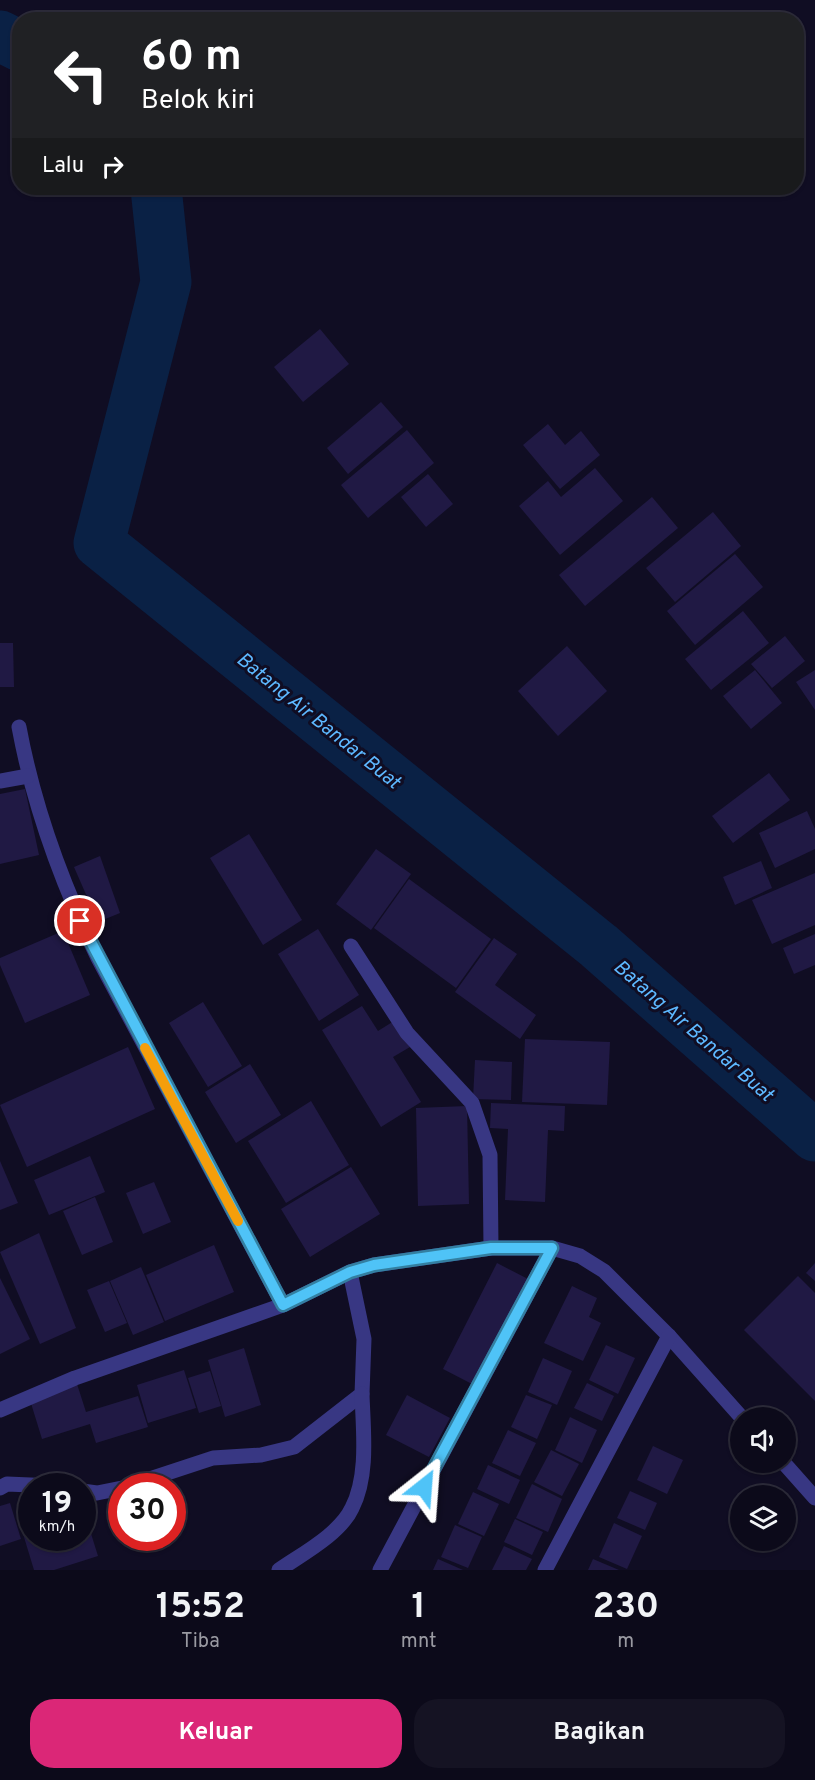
<!DOCTYPE html>
<html lang="id">
<head>
<meta charset="utf-8">
<style>
	body { margin:0; font-family:Overpass,sans-serif; background:#151323; color:#f1f3f6; height:100vh; display:flex; flex-direction:column; font-size:22px; white-space:nowrap }
	* { box-sizing:border-box; margin:0 }
	p { font-size:20px; color:#9a9aa2 }
	.icon { flex:none; width:33px; height:33px; fill:none; stroke:currentColor; stroke-width:2; stroke-linecap:round; stroke-linejoin:round }
	.map { position:relative; height:1570px; overflow:hidden }
	.sheet { display:flex; flex-direction:column; background:#0c0a1a; flex:1 }
	.sheet>* { flex:none }
	.top-card { position:absolute; left:12px; top:12px; width:792px; height:183px; border-radius:24px; box-shadow:0 2px 4px #0004,0 0 0 2px #2c2b39; background:#202124; color:#fff; overflow:hidden }
	.fabs { position:absolute; left:730px; top:1407px; display:grid; gap:12px }
	.fabs a { display:grid; place-items:center; width:66px; height:66px; border-radius:50%; background:#0c0a1a; box-shadow:0 2px 4px #0004,0 0 0 2px #2c2b39; font-size:30px }
	.speed { position:absolute; left:18px; top:1473px; display:flex; gap:12px; font-size:30px; font-weight:700; text-align:center }
	.speed>* { display:grid; place-content:center; width:78px; height:78px; border-radius:50%; background:#0c0a1a; box-shadow:0 2px 4px #0004,0 0 0 2px #2c2b39; line-height:1 }
	.speed small { font-size:15px; font-weight:400 }
	.speed .limit { border:9px solid #d22; background:#fff; color:#111 }
	.pin { position:absolute; display:grid; place-items:center; width:51px; height:51px; color:#fff; margin:-26px; border:3px solid #fff; border-radius:50%; box-shadow:0 2px 6px #0007 }
	.me { position:absolute; width:66px; margin:-33px; rotate:28deg; stroke-linejoin:round; filter:drop-shadow(0 0 4px #0008) }
	.turn { display:flex; align-items:center; gap:21px; height:126px; padding:0 30px; font-size:27px }
	.turn .icon { width:78px; height:78px; stroke-width:2.5 }
	.turn b { display:block; font-size:42px; line-height:51px }
	.then { display:flex; align-items:center; height:57px; padding:0 30px; background:#0003; gap:12px; font-size:22px }
	.eta { display:flex; justify-content:space-evenly; align-items:center; height:102px; text-align:center }
	.eta b { font-size:36px; font-weight:700; line-height:42px }
	.primary-button { display:flex; gap:12px; margin-top:auto; padding:12px 30px }
	.primary-button a { flex:1; height:69px; border-radius:24px; background:#db2777; color:#fff; font-size:24px; font-weight:700; line-height:69px; text-align:center }
	.primary-button a+a { background:#151323; color:#f1f3f6 }
	.map>svg:first-child { display:block }
	.lines { fill:none; stroke-linecap:round; stroke-linejoin:round }
	.river { stroke:#0a2145; stroke-width:51 }
	.building { fill:#201944 }
	.minor { stroke:#383783; stroke-width:15 }
	.route-casing { stroke:#337fa1; stroke-width:15 }
	.route { stroke:#4fc3f7; stroke-width:10 }
	.slow { stroke:#f59e0b; stroke-width:10 }
	.labels { text-anchor:middle; stroke-width:6; stroke-linejoin:round; paint-order:stroke }
	.water-label { font-size:20px; font-style:italic; fill:#5db8ff; stroke:#100d23 }
</style>
</head>
<body>
<div class="map">
<svg width="815" height="1570" viewBox="0 0 815 1570">
	<rect width="100%" height="100%" fill="#100d23"/>
	<g class="lines">
		<g class="river">
			<path d="M0,36L20,46"/>
			<path d="M156,188L166,282L99,543L599,946L815,1136"/>
		</g>
	</g>
	<g class="building">
		<path d="M320,329L349,364L303,402L274,367Z"/>
		<path d="M381,402L403,427L348,474L327,448Z"/>
		<path d="M548,424L565,445L581,431L600,455L560,489L523,445Z"/>
		<path d="M407,430L434,463L368,518L341,485Z"/>
		<path d="M595,468L623,501L560,555L519,506L548,481L561,497Z"/>
		<path d="M428,474L453,504L426,527L401,497Z"/>
		<path d="M652,497L678,528L585,606L559,575Z"/>
		<path d="M713,512L741,546L675,602L646,568Z"/>
		<path d="M735,554L763,587L695,645L667,611Z"/>
		<path d="M743,611L769,643L711,690L685,659Z"/>
		<path d="M785,636L805,661L772,688L751,664Z"/>
		<path d="M0,643H13L14,687H0Z"/>
		<path d="M567,646L607,691L558,736L518,691Z"/>
		<path d="M755,670L782,703L751,729L723,696Z"/>
		<path d="M815,670V710L796,682Z"/>
		<path d="M769,773L790,800L733,843L712,816Z"/>
		<path d="M25,789L39,855L0,864V794Z"/>
		<path d="M807,811L815,829V849L775,868L759,833Z"/>
		<path d="M249,834L302,920L263,945L210,858Z"/>
		<path d="M376,849L411,874L371,930L336,904Z"/>
		<path d="M100,856L120,913L98,922L74,867Z"/>
		<path d="M761,861L772,888L735,905L723,877Z"/>
		<path d="M815,873V925L772,944L752,900Z"/>
		<path d="M409,879L491,939L456,988L374,928Z"/>
		<path d="M318,929L359,995L319,1021L278,954Z"/>
		<path d="M63,931L90,995L25,1023L0,965V958Z"/>
		<path d="M815,934V965L794,974L783,948Z"/>
		<path d="M494,938L517,954L495,985L536,1015L520,1039L455,992Z"/>
		<path d="M203,1002L242,1066L208,1087L169,1023Z"/>
		<path d="M362,1006L378,1031L394,1021L410,1047L393,1057L421,1102L381,1127L322,1030Z"/>
		<path d="M525,1039L610,1042L607,1105L522,1102Z"/>
		<path d="M128,1047L155,1109L27,1167L0,1105Z"/>
		<path d="M475,1060L512,1062L511,1100L473,1099Z"/>
		<path d="M250,1064L281,1115L236,1143L205,1092Z"/>
		<path d="M311,1101L349,1165L286,1203L248,1141Z"/>
		<path d="M491,1103L565,1106L564,1131L548,1130L545,1202L505,1200L508,1129L490,1128Z"/>
		<path d="M467,1106L469,1204L418,1206L416,1108Z"/>
		<path d="M90,1156L105,1192L49,1215L34,1180Z"/>
		<path d="M0,1161L18,1203L0,1210Z"/>
		<path d="M351,1167L380,1214L310,1257L281,1209Z"/>
		<path d="M154,1182L171,1222L143,1234L126,1193Z"/>
		<path d="M95,1197L113,1242L82,1255L63,1211Z"/>
		<path d="M39,1233L76,1328L40,1344L0,1252Z"/>
		<path d="M214,1245L234,1292L165,1321L146,1275Z"/>
		<path d="M497,1263L528,1279L472,1384L443,1369Z"/>
		<path d="M815,1263V1281L806,1273Z"/>
		<path d="M141,1267L164,1322L133,1335L110,1281Z"/>
		<path d="M798,1276L815,1293V1401L744,1330Z"/>
		<path d="M0,1278L30,1339L0,1354Z"/>
		<path d="M109,1281L127,1323L105,1332L87,1290Z"/>
		<path d="M572,1286L597,1298L589,1317L601,1323L583,1361L544,1343Z"/>
		<path d="M606,1345L635,1358L618,1394L589,1380Z"/>
		<path d="M244,1348L261,1405L225,1417L208,1360Z"/>
		<path d="M543,1358L572,1371L557,1405L528,1392Z"/>
		<path d="M184,1370L196,1408L148,1423L137,1385Z"/>
		<path d="M210,1371L221,1406L199,1413L188,1378Z"/>
		<path d="M587,1383L614,1396L602,1421L574,1408Z"/>
		<path d="M77,1384L86,1412L138,1396L148,1427L96,1443L90,1424L42,1439L30,1400Z"/>
		<path d="M407,1395L450,1418L429,1457L386,1435Z"/>
		<path d="M526,1395L552,1405L537,1439L511,1427Z"/>
		<path d="M570,1417L597,1430L582,1463L555,1450Z"/>
		<path d="M508,1430L536,1443L520,1476L492,1463Z"/>
		<path d="M653,1446L683,1460L667,1494L637,1480Z"/>
		<path d="M551,1450L579,1464L562,1496L534,1482Z"/>
		<path d="M488,1465L520,1480L509,1504L477,1489Z"/>
		<path d="M532,1484L562,1499L548,1532L516,1518Z"/>
		<path d="M630,1491L657,1503L645,1530L617,1518Z"/>
		<path d="M473,1492L499,1504L484,1536L458,1524Z"/>
		<path d="M10,1503L21,1539L0,1546V1506Z"/>
		<path d="M83,1508L98,1556L54,1570H34L17,1514L32,1509V1538H82Z"/>
		<path d="M515,1519L543,1532L532,1555L504,1542Z"/>
		<path d="M614,1523L642,1536L627,1569L599,1557Z"/>
		<path d="M455,1525L482,1537L468,1568L441,1557Z"/>
		<path d="M504,1546L532,1559L526,1570H492Z"/>
		<path d="M438,1559L463,1570H433Z"/>
		<path d="M593,1559L619,1570H588Z"/>
	</g>
	<g class="lines">
		<g class="minor">
			<path d="M19,727C34,808 62,884 98,958L283,1305"/>
			<path d="M0,781L28,776"/>
			<path d="M351,946L407,1033L472,1103L490,1155L491,1248"/>
			<path d="M0,1410L75,1378L283,1305L350,1272L374,1265L491,1248H552L580,1256L604,1271L669,1336L742,1418"/>
			<path d="M783,1462L815,1498"/>
			<path d="M128,1486L213,1458L261,1455L294,1447L362,1394L364,1339L350,1272"/>
			<path d="M0,1488L7,1484L54,1486"/>
			<path d="M82,1491L97,1493L122,1488"/>
			<path d="M279,1570C302,1554 340,1534 352,1508C369,1475 363,1429 362,1394"/>
			<path d="M380,1570L552,1248"/>
			<path d="M545,1570L669,1336"/>
		</g>
	</g>
	<g class="lines">
		<g class="route-casing">
			<path id="route" d="M80,921L283,1305L350,1272L374,1265L491,1248H552L424,1487"/>
		</g>
		<use href="#route" class="route"/>
		<path class="slow" d="M145,1048L238,1221"/>
	</g>
	<g class="labels">
		<g class="water-label">
			<text transform="translate(319 720) rotate(39)" y="7">Batang Air Bandar Buat</text>
			<text transform="translate(694 1030) rotate(41)" y="7">Batang Air Bandar Buat</text>
		</g>
	</g>
</svg>
<div class="fabs">
<a><svg class="icon" aria-label="sound" viewBox="0 0 24 24"><path d="M4 9h4l5-4v14l-5-4H4zM17 9q2 3 0 6"/></svg></a>
<a><svg class="icon" aria-label="layers" viewBox="0 0 24 24"><path d="M12 4l9 5-9 5-9-5zM3 14l9 5 9-5"/></svg></a>
</div>
<div class="speed"><div>19<small>km/h</small></div><div class="limit">30</div></div>
<div class="pin" style="left:80px;top:921px;background:#d93025"><svg class="icon" aria-label="arrive" viewBox="0 0 24 24"><path d="M6 21V4h12l-3 4 3 4H6"/></svg></div>
<svg class="me" style="left:424px;top:1487px" viewBox="-20 -20 40 40"><path d="M0-17L14 15 0 8-14 15z" fill="#4fc3f7" stroke="#fff" stroke-width="4"/></svg>
<div class="top-card">
<div class="turn"><svg class="icon" aria-label="left" viewBox="0 0 24 24"><path d="M17 20v-9H6M10 6l-5 5 5 5"/></svg><div><b>60 m</b>Belok kiri</div></div>
<div class="then">Lalu<svg class="icon" aria-label="right" viewBox="0 0 24 24"><path d="M7 20v-9h11M14 6l5 5-5 5"/></svg></div>
</div>
</div>
<section class="sheet">
<div class="eta">
<div><b>15:52</b><p>Tiba</p></div>
<div><b>1</b><p>mnt</p></div>
<div><b>230</b><p>m</p></div>
</div>
<div class="primary-button"><a>Keluar</a><a>Bagikan</a></div>
</section>
</body>
</html>
